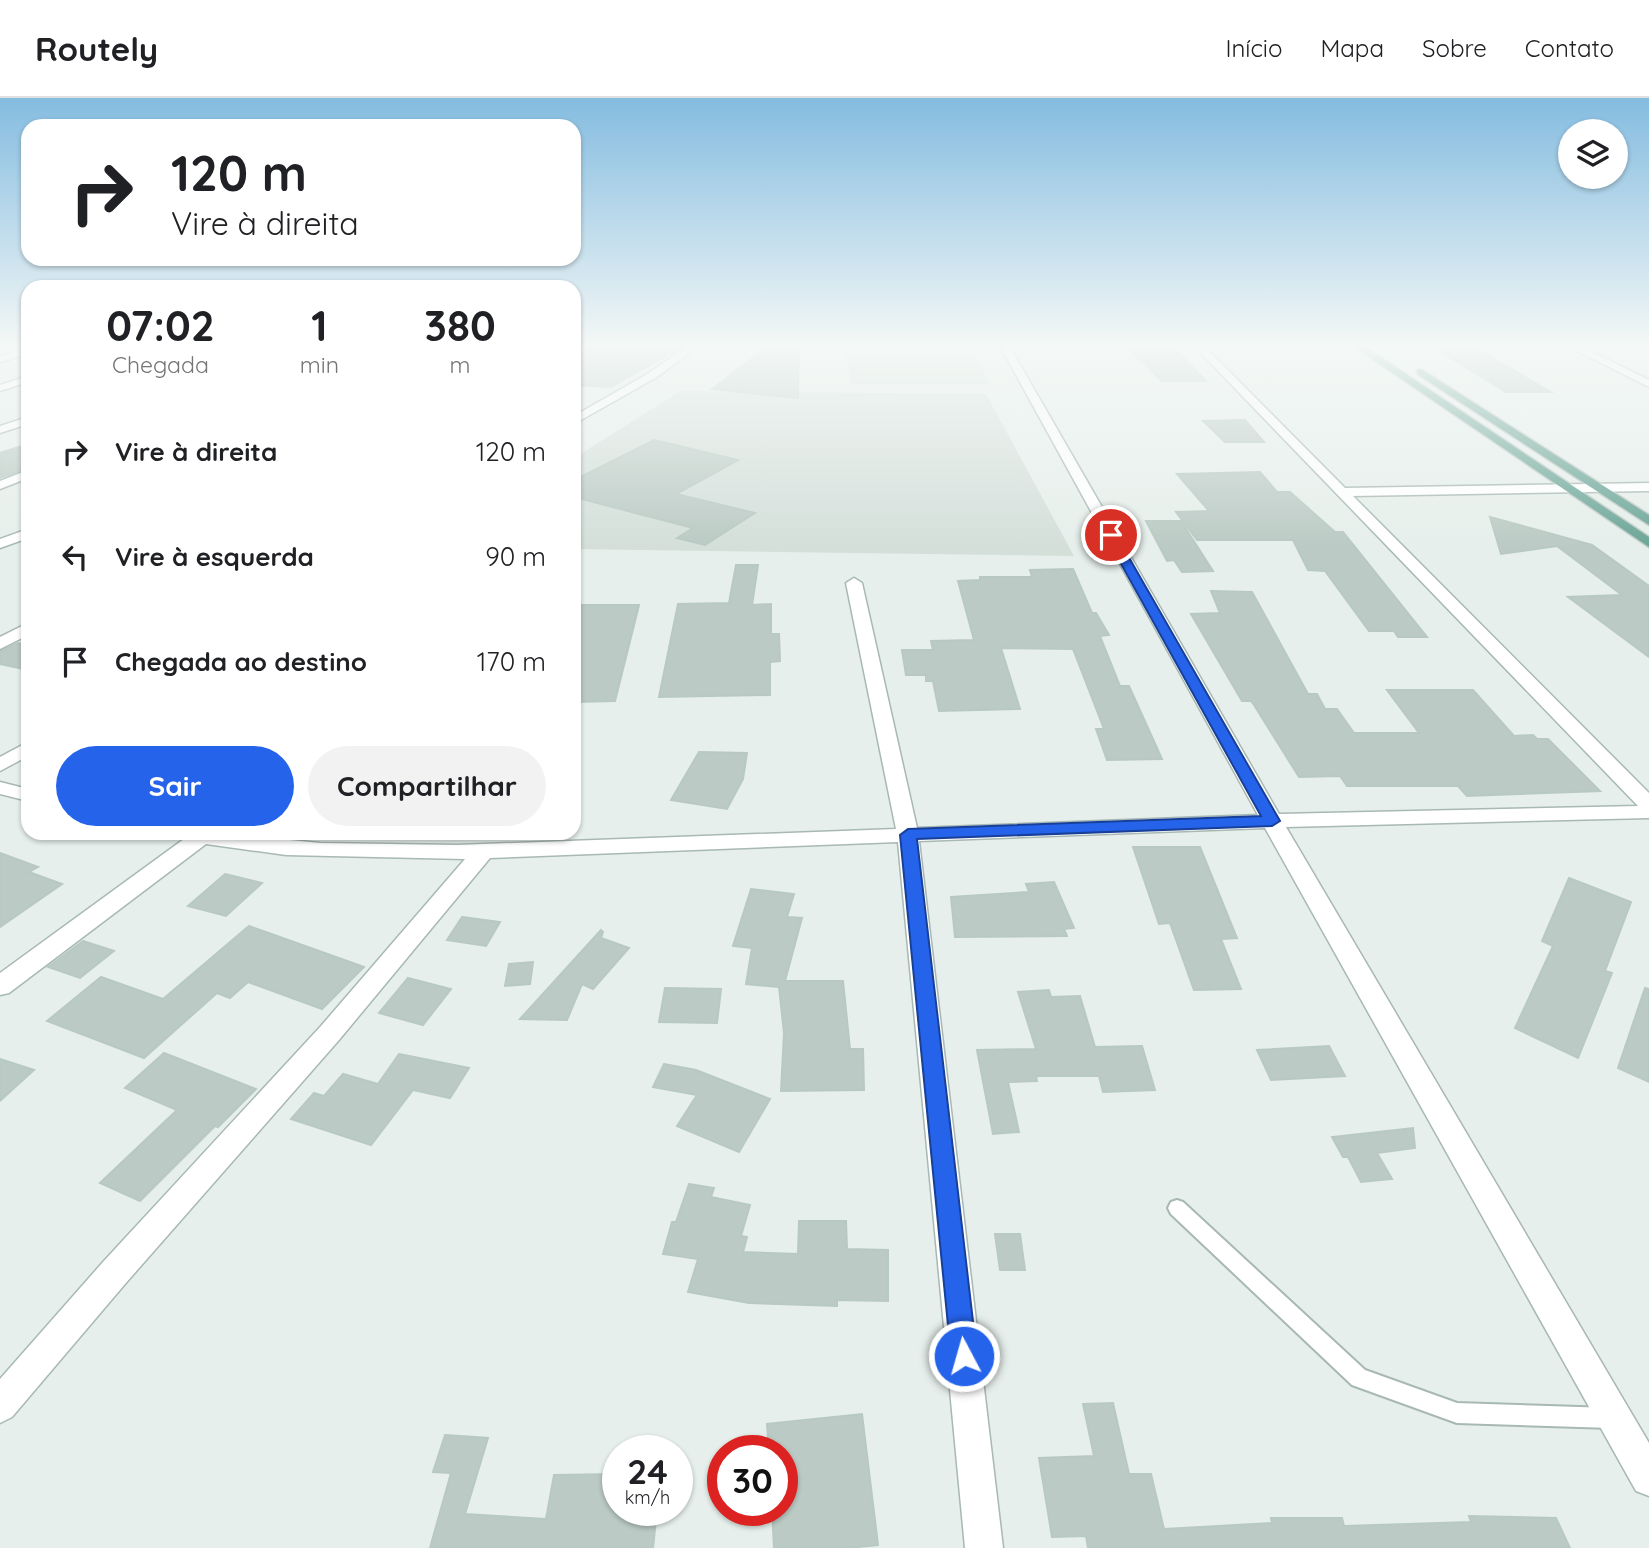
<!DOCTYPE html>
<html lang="pt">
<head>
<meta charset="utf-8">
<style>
	body { margin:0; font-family:Quicksand,sans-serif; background:#f2f2f2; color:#202124; height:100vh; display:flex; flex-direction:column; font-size:26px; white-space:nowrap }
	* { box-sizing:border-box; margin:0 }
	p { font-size:23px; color:#757577 }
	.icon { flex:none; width:38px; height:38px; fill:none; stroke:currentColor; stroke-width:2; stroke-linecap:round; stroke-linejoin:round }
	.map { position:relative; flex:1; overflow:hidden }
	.sheet { position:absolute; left:21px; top:182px; width:560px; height:560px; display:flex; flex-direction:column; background:#fff; border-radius:21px; box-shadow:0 2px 5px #0004 }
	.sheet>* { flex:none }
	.banner { position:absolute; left:21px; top:21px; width:560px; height:147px; border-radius:21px; box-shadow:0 2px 5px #0004; background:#fff; color:#202124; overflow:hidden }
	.fabs { position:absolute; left:1558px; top:21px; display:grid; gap:14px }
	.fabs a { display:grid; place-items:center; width:70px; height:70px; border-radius:50%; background:#fff; box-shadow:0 2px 5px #0004; font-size:35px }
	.speed { position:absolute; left:602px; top:1337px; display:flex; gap:14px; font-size:35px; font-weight:700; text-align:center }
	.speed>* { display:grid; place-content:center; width:91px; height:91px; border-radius:50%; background:#fff; box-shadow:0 2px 5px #0004; line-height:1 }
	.speed small { font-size:18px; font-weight:400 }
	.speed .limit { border:10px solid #d22; background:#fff; color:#111 }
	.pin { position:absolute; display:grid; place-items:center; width:60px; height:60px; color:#fff; margin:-30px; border:4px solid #fff; border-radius:50%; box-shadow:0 2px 7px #0007 }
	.me { position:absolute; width:77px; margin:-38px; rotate:354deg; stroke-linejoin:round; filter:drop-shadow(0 0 5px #0008) }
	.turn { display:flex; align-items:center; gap:24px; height:147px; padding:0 35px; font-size:32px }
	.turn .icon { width:91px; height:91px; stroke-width:2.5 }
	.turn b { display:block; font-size:49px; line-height:60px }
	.eta { display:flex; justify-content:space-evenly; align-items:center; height:119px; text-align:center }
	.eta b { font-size:42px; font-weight:800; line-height:49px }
	.cta { display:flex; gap:14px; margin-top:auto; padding:14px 35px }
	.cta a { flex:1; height:80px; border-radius:42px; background:#2563eb; color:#fff; font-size:28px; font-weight:800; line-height:80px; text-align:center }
	.cta a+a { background:#f2f2f2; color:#202124 }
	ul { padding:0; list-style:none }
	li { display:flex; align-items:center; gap:21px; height:105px; padding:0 35px }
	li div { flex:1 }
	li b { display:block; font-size:26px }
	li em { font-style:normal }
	header { display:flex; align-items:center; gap:42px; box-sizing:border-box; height:98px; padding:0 35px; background:#fff; border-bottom:2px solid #e0e0e0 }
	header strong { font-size:33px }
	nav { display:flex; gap:38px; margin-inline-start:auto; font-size:24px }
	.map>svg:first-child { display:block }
	.built { fill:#d4dfda }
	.building { fill:#bbcac4; stroke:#b8c9c2; stroke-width:2 }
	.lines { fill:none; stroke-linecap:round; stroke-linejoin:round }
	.lane-casing { stroke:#a8b8b2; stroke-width:4 }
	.street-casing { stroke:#a8b8b2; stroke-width:3 }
	.primary-casing { stroke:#c2cac8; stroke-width:3 }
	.lane { fill:#fff; fill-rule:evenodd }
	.street { fill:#fff; fill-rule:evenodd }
	.primary { fill:#6aa596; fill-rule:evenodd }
	.route { fill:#2563eb; stroke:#184099; stroke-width:2 }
</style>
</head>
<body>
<header>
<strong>Routely</strong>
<nav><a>Início</a><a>Mapa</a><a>Sobre</a><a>Contato</a></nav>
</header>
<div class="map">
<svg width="1649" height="1450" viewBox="0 0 1649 1450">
	<rect width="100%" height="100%" fill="#e6efeb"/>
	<g class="built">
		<path d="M844,247H972L989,286H851Z"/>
		<path d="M681,293L986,296L1074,458L574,451V360Z"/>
	</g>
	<g class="building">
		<path d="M582,247H685L611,289L574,287V268L581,265Z"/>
		<path d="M770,247H799L798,300L712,291Z"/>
		<path d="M1125,247H1171L1206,283H1162Z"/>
		<path d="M1430,247H1470L1551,294H1506Z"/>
		<path d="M1245,322L1264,344H1225L1203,323Z"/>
		<path d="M654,342L738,362L676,396L755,415L705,447L677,440L693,430L574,399V382Z"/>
		<path d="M28,346V370L0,380V355Z"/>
		<path d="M1260,374L1277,394H1290L1335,434H1343L1427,539H1398L1394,533H1369L1325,473L1308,472L1293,442H1197L1176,414L1209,413L1177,376Z"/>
		<path d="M1490,419L1592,447L1649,488V559L1568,499L1622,497L1557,448L1501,456Z"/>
		<path d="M1146,423H1181L1213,473L1182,474L1174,462L1167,463Z"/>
		<path d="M736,467H758L752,507L771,506V536H779L780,563L770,564V597L659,599L678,506L729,505Z"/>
		<path d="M1073,471L1092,515H1096L1109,537L1100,538L1120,588H1129L1162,661L1107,662L1096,631H1104L1073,551L1001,550L1020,611L939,613L933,583H926V577H906L902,552H933L931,543L974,542L958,483L980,482V479H1032L1030,472Z"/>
		<path d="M1211,493L1252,494L1308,596H1317L1325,611H1337L1354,635H1419L1387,592H1473L1514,638L1533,637L1537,641H1548L1600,693L1467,698L1458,688H1347L1340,678L1299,679L1254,607L1251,603H1242L1191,516L1220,515Z"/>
		<path d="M574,507H639L615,603L574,604Z"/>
		<path d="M18,545L28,547V572L0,566V553Z"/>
		<path d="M699,654L747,655L743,681L727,711L671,702Z"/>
		<path d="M1133,749H1200L1237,840L1221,841L1241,891L1194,892L1170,825L1159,826Z"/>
		<path d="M0,755L38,769L29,774L62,786L0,829Z"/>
		<path d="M225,776L262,785L226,818L188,808Z"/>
		<path d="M1569,780L1631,804L1605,873L1612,875L1578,960L1515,930L1553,848L1542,843Z"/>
		<path d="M1054,784L1074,830L1064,831L1067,838L955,839L951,799L1029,794L1026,786Z"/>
		<path d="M751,791L794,796L787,819L802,820L785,883H843L850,951H863L864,992L781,993L784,935L779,889L746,886L752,850L733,848Z"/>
		<path d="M462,819L500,824L486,848L447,842Z"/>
		<path d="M249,828L364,869L322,911L248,884L230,900L217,895L144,960L47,923L101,879L163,901Z"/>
		<path d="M601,832L603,834L601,840L629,850L593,891L582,886L567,922L520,921Z"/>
		<path d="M83,843L114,853L80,880L48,869Z"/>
		<path d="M533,864L530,886L505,888L509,866Z"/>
		<path d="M408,880L451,891L423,927L379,915Z"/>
		<path d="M665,890L721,891L717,925L659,924Z"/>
		<path d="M1645,890L1649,891V984L1618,970Z"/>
		<path d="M1049,892L1051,899L1080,898L1095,949L1142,948L1155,992L1103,994L1099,978H1036L1037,983L1008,984L1019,1034L993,1036L977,952L1036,951L1018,894Z"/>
		<path d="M1329,948L1345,978L1271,982L1257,952Z"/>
		<path d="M164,955L256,991L218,1029L215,1028L140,1103L100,1085L177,1012L125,990Z"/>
		<path d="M399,956L469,970L450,1000L413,992L371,1047L291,1021L314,995L324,998L343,976L378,986Z"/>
		<path d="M0,961L34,972L0,1003Z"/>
		<path d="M664,966L696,972L770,1001L739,1054L677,1028L697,997L653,989Z"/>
		<path d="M1413,1030L1415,1050L1377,1055L1392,1081L1361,1084L1348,1059H1343L1332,1039Z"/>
		<path d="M689,1086L714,1090L711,1099L750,1107L741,1138L747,1139L743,1154L798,1156L799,1123H846L847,1151L888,1152V1203L837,1202V1208L749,1205L688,1194L698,1161L663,1156L672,1124H676Z"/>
		<path d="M995,1136H1020L1025,1172H1000Z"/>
		<path d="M1113,1305L1129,1376H1151L1164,1431L1272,1425L1271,1420H1342L1344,1428L1471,1424L1469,1418L1556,1420L1570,1450H1088L1086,1438L1052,1439L1039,1360L1094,1358L1083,1306Z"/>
		<path d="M862,1316L878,1447L849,1450H774L772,1412H782V1353H769L767,1326Z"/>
		<path d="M445,1337L488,1340L465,1416L546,1421L554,1377L618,1376L614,1412H657L653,1450H430L451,1375L433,1374Z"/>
	</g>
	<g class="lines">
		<g class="lane-casing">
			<path id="lane" d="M1177,1102L1183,1104L1365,1272L1457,1305L1611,1310L1618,1313L1621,1320L1618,1327L1611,1330L1457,1325L1352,1287L1171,1116L1168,1110L1171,1104Z"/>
		</g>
		<g class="street-casing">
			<g id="street">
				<path d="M690,246H701L657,279L574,326V318L649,275Z"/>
				<path d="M999,246H1008L1279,716L1638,708L1192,246H1202L1345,390L1649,385V393L1353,398L1649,695V720L1286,729L1649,1345V1398L1636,1393L1265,730L919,743L1003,1450H965L898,744L490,760L339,942L125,1186L12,1319L0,1325V1281L103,1164L321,928L465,761L286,757L206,746L9,895L0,897V875L184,741L175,735H220L320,745L457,747L896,731L846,485L854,480L862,485L917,730L1258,717Z"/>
				<path d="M1563,246H1576L1649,282V289Z"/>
				<path d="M28,250V256L0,264V258Z"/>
				<path d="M28,278V284L0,293V287Z"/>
				<path d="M28,319V326L0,335V328Z"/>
				<path d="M28,372V380L0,391V383Z"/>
				<path d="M28,431V440L0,450V441Z"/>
				<path d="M28,525V537L0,551V539Z"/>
				<path d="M28,644V658L0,673V659Z"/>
				<path d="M0,684L28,691V703L0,696Z"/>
			</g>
		</g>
		<g class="primary-casing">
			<g id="primary">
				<path d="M1350,246H1361L1649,439V449Z"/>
				<path d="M1421,271L1649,417V427L1417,276V272Z"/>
			</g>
		</g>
		<use href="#lane" class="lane"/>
		<use href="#street" class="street"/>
		<use href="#primary" class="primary"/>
	</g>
	<linearGradient id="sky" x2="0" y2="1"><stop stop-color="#84bce0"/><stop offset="0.55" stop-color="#f4f8f6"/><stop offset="1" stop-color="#f4f8f6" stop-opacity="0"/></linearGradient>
	<rect width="1649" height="450" fill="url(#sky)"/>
	<path class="route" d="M1111,434L1116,437L1280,723L1272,728L917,741L977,1258L973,1267L964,1271L955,1267L951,1258L900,737L908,731L1261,718L1105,437Z"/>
</svg>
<div class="fabs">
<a><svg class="icon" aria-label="layers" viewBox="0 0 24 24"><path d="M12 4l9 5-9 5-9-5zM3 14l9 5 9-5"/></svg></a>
</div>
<div class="speed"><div>24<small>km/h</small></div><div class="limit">30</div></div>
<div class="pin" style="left:1111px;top:437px;background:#d93025"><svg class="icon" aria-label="arrive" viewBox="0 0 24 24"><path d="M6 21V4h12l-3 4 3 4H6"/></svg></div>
<svg class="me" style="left:964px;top:1258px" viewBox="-20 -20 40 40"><circle r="17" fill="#2563eb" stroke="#fff" stroke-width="3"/><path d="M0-11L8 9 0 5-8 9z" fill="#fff"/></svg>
<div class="banner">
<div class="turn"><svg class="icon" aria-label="right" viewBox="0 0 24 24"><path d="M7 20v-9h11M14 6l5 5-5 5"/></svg><div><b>120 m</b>Vire à direita</div></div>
</div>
<section class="sheet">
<div class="eta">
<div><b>07:02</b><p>Chegada</p></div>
<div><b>1</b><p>min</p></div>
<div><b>380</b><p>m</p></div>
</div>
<ul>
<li><svg class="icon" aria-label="right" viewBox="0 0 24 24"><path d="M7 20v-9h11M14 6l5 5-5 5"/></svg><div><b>Vire à direita</b></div><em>120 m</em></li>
<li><svg class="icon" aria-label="left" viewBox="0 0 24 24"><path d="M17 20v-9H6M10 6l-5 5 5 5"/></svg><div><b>Vire à esquerda</b></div><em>90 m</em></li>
<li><svg class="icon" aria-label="arrive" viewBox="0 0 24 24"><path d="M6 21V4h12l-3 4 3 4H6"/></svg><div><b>Chegada ao destino</b></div><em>170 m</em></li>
</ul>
<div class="cta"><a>Sair</a><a>Compartilhar</a></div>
</section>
</div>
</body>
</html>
